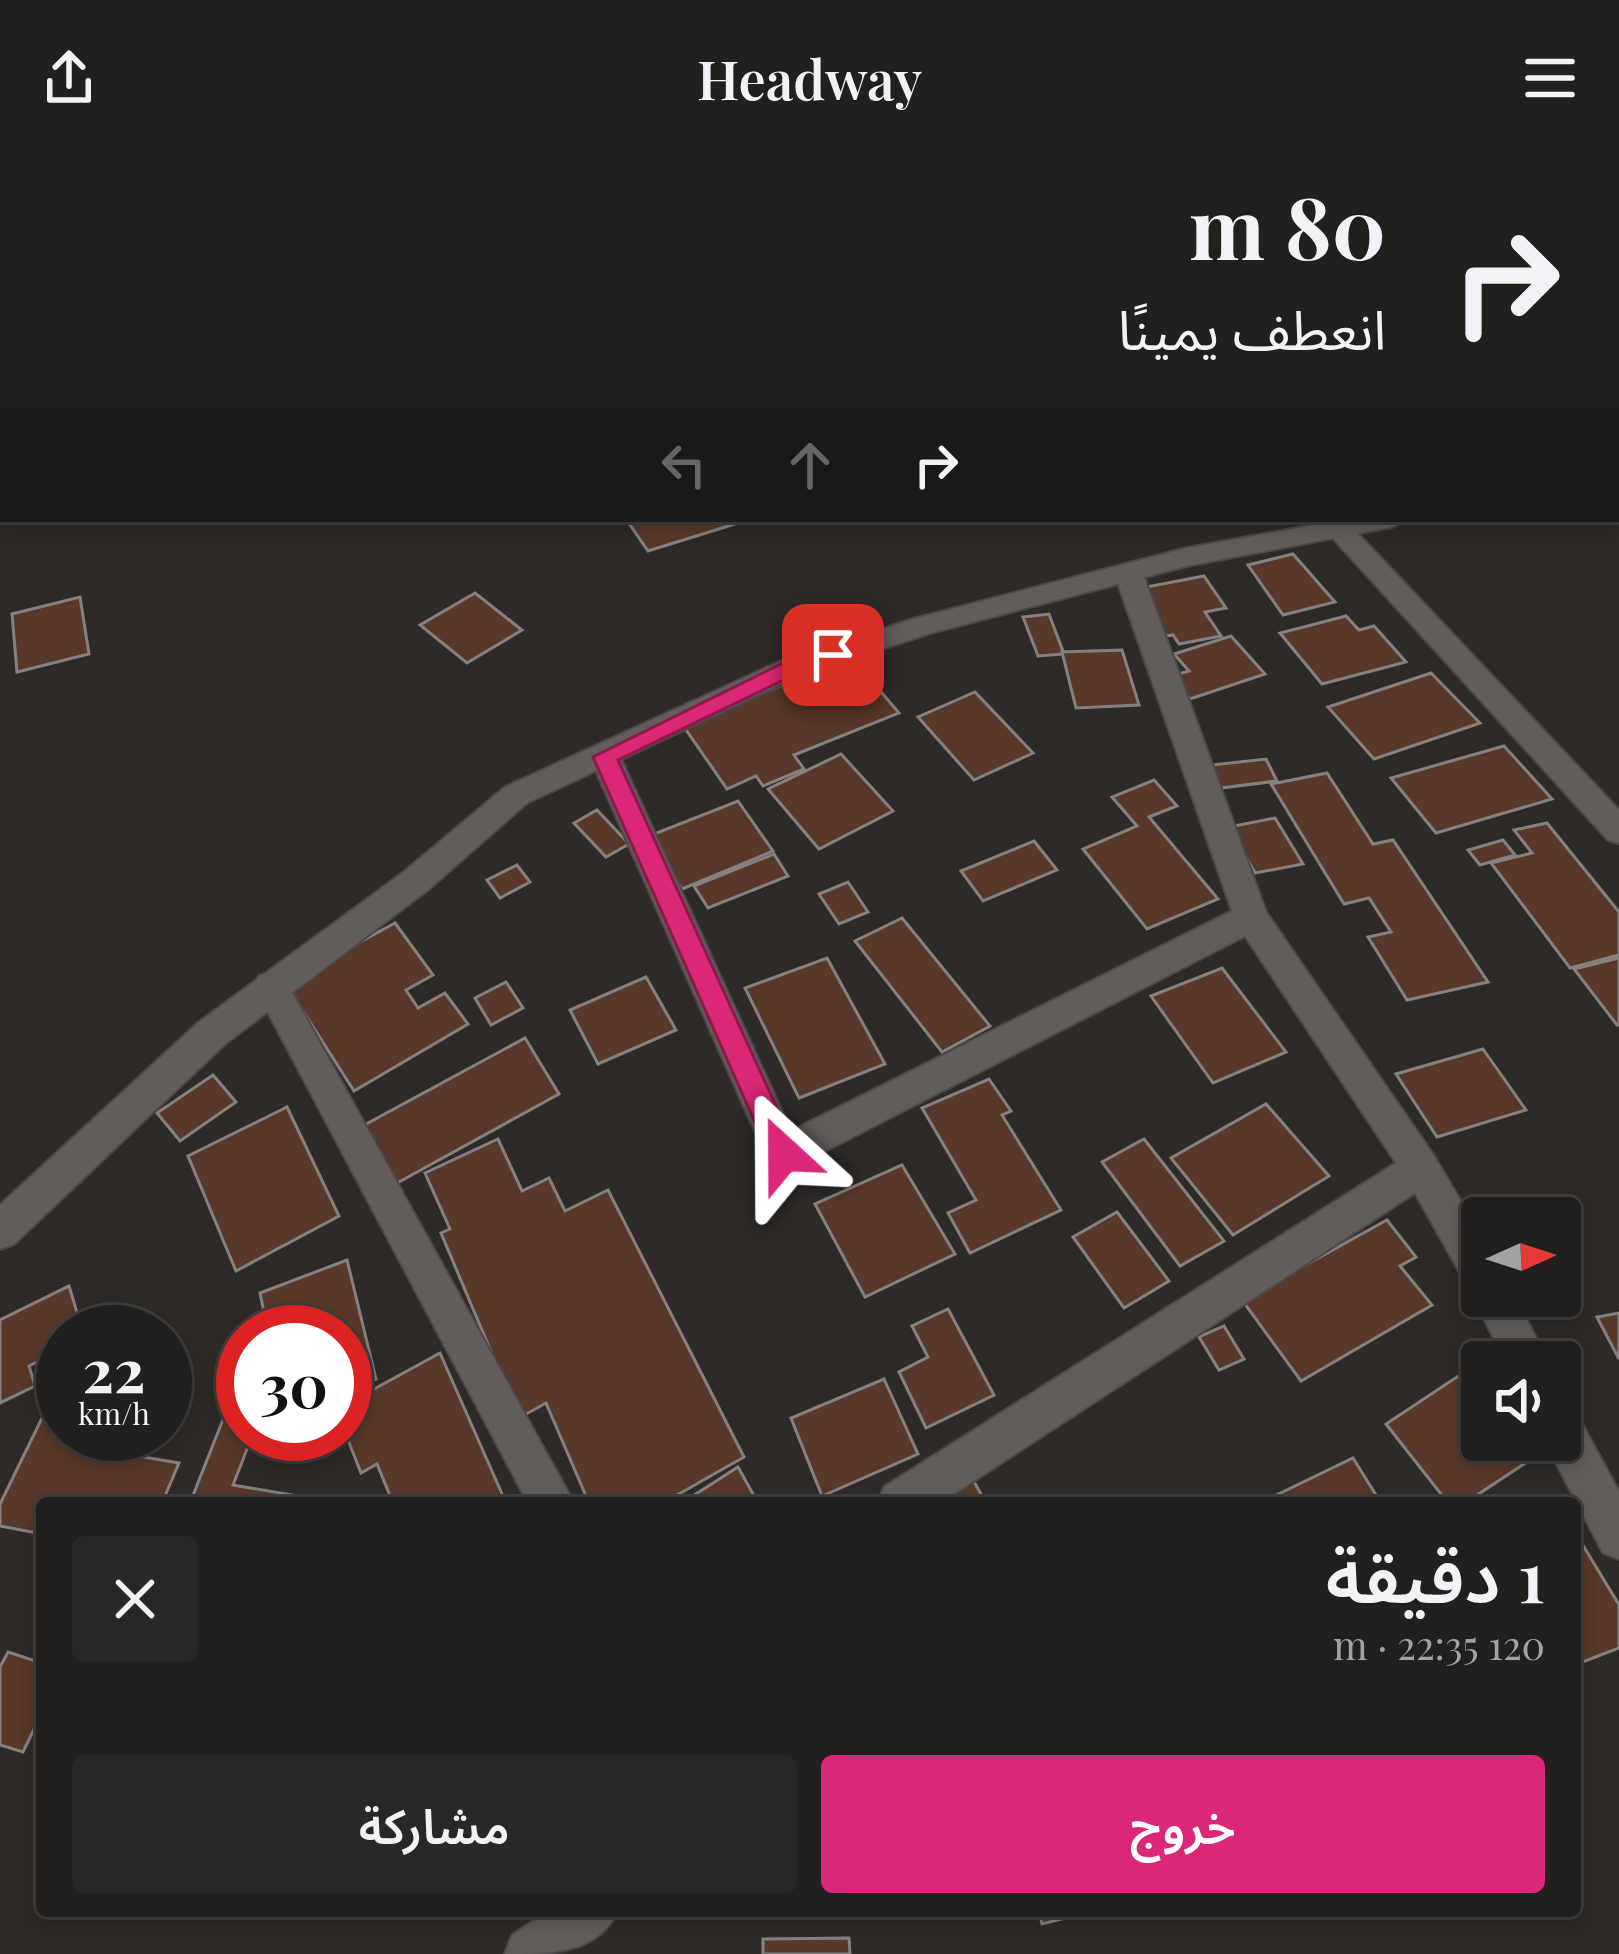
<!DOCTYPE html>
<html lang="ar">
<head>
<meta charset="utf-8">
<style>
	body { margin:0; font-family:"Playfair Display","Noto Sans Arabic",serif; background:#2a2827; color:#f1f3f6; direction:rtl; height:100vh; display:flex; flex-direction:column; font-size:45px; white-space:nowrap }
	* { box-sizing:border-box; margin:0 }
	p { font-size:39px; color:#a2a3a4 }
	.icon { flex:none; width:66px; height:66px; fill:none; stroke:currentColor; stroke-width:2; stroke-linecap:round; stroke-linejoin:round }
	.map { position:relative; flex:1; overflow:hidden; direction:ltr }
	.details { position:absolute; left:36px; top:1341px; width:1545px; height:420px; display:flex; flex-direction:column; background:#22201e; border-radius:12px; box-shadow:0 6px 18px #0003,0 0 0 3px #3f3e3c; direction:rtl }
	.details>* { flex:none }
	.banner { position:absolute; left:0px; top:0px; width:1620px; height:366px; box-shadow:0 6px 18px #0003,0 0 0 3px #3f3e3c; direction:rtl; background:#22201e; color:#f1f3f6; overflow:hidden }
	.needle { width:78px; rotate:87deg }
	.tools { position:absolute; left:1461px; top:1041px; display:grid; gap:24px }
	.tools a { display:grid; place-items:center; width:120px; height:120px; border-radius:12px; background:#22201e; box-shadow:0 6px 18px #0003,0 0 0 3px #3f3e3c; font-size:60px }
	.speed { position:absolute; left:36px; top:1149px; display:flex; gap:24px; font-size:60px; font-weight:700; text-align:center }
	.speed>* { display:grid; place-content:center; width:156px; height:156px; border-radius:50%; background:#22201e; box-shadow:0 6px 18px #0003,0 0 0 3px #3f3e3c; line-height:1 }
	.speed small { font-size:30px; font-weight:400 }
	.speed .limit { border:18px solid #d22; background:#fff; color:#111 }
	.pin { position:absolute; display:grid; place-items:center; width:102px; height:102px; color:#fff; margin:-51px; border-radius:24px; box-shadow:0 6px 18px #0006 }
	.me { position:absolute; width:132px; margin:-66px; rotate:336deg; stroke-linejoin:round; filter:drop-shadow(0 0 9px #0008) }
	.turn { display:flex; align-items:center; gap:42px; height:252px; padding:0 36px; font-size:54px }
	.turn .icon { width:156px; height:156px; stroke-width:2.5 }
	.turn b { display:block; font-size:84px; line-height:102px }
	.lanes { display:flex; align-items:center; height:114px; padding:0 36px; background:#0003; justify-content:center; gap:60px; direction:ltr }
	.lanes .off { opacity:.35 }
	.round { display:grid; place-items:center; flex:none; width:126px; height:126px; border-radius:12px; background:#2a2827 }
	.headline { display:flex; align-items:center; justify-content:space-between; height:204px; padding:0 36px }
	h1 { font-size:72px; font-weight:600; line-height:90px }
	.cta { display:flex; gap:24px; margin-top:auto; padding:24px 36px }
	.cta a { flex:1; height:138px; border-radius:12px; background:#db2777; color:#fff; font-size:48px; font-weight:600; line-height:138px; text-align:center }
	.cta a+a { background:#2a2827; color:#f1f3f6 }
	header { display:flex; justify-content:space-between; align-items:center; height:156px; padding:0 36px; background:#22201e; font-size:54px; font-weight:600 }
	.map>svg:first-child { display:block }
	.building { fill:#583828; stroke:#85817f; stroke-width:3 }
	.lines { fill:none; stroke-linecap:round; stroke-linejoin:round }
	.street-casing { stroke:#4c4847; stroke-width:4 }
	.secondary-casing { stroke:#4c4847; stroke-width:4 }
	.street { fill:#625d5b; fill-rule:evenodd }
	.secondary { fill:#625d5b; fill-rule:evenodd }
	.route { fill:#db2777; stroke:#8e194d; stroke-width:3 }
</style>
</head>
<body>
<header><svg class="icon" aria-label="menu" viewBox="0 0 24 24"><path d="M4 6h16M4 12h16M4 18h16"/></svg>Headway<svg class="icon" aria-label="share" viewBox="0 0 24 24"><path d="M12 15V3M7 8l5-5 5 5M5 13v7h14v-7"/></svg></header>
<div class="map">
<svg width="1619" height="1798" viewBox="0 0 1619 1798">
	<rect width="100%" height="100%" fill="#2d2a28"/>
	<g class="building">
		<path d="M626,363H751L648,395Z"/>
		<path d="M1293,398L1335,446L1283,459L1248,409Z"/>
		<path d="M1204,420L1226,452L1205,456L1221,480L1179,488L1173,479L1160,481L1136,433Z"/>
		<path d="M475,437L522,474L467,507L420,469Z"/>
		<path d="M80,441L89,498L17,516L12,458Z"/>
		<path d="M1049,458L1064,498L1038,500L1023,461Z"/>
		<path d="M1346,460L1359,474L1374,470L1406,506L1322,528L1280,477Z"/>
		<path d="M1231,480L1265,518L1190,543L1171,520L1189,515L1174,498Z"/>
		<path d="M1122,494L1139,549L1076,552L1062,496Z"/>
		<path d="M852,502L899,557L794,599L804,613L763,630L756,620L727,633L682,568Z"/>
		<path d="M1431,517L1480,567L1374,603L1328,551Z"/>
		<path d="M975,536L1033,597L974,624L918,561Z"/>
		<path d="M1504,590L1552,643L1436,677L1391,622Z"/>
		<path d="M841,598L893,655L819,693L768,633Z"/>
		<path d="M1266,603L1277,625L1213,633L1203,610Z"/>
		<path d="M1327,617L1373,688L1393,684L1488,826L1407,844L1368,781L1391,776L1369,742L1344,748L1271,628Z"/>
		<path d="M1154,624L1177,650L1149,661L1218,743L1147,773L1083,693L1137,670L1112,641Z"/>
		<path d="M738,645L773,695L682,733L649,680Z"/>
		<path d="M597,654L629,688L606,701L574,667Z"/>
		<path d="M1275,662L1303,708L1255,717L1229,671Z"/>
		<path d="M1547,667L1619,756V799L1570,812L1491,707L1532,697L1514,674Z"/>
		<path d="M1503,684L1515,699L1480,709L1468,694Z"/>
		<path d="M1034,685L1057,714L983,745L961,715Z"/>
		<path d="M774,698L788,720L708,752L694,730Z"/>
		<path d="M517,709L530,726L500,742L487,724Z"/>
		<path d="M848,726L868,756L839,768L819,738Z"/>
		<path d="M902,762L990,870L942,896L855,785Z"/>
		<path d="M395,767L433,819L406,834L418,852L445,837L468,868L354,935L285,827Z"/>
		<path d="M827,802L885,908L799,942L745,832Z"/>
		<path d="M1619,802V869H1617L1574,813Z"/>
		<path d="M1222,812L1286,896L1213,927L1151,840Z"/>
		<path d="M646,821L676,874L598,908L570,854Z"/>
		<path d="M506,826L523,852L491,869L475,842Z"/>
		<path d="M525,882L559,938L388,1032L359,972Z"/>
		<path d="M1483,893L1526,954L1437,981L1396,918Z"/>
		<path d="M213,919L236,946L180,985L157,957Z"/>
		<path d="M989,923L1011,955L1002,959L1061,1054L970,1097L948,1057L976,1044L922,952Z"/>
		<path d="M1266,948L1329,1020L1233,1079L1171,1002Z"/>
		<path d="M287,951L339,1060L236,1115L188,1000Z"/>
		<path d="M498,983L522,1035L549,1022L565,1055L608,1034L744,1301L663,1347H589L546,1247L519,1262L441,1077L450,1073L425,1017Z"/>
		<path d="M1144,983L1224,1085L1180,1110L1102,1006Z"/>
		<path d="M902,1009L955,1098L865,1141L815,1048Z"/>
		<path d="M1117,1056L1169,1125L1124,1152L1073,1081Z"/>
		<path d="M1387,1064L1416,1101L1400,1110L1432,1149L1301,1225L1242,1144Z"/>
		<path d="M347,1104L376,1223L345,1236V1176H268L260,1137Z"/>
		<path d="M69,1130L83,1176H63V1193L29,1210L35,1230L0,1247V1164Z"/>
		<path d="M948,1153L994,1239L926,1272L899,1216L928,1201L912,1170Z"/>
		<path d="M1619,1157V1203L1597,1161Z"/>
		<path d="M1224,1170L1244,1203L1219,1214L1199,1181Z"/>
		<path d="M440,1197L506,1347H393L377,1308L361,1317L345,1276V1249Z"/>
		<path d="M1475,1209L1482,1218V1284H1537L1545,1294L1465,1347H1448L1386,1268Z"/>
		<path d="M884,1223L918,1298L822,1340L791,1262Z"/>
		<path d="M226,1256L243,1259V1278H253L233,1329L338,1347H190Z"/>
		<path d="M44,1258L63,1261V1278H104L96,1293L179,1307L162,1347H42V1378L0,1370V1348Z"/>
		<path d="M1353,1302L1381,1347H1260Z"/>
		<path d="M738,1311L758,1347H682Z"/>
		<path d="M972,1322L986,1347H928Z"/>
		<path d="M1575,1376L1619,1449V1492L1575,1509Z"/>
		<path d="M8,1496L42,1507V1557L23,1596L0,1589V1511Z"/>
		<path d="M1039,1755H1093L1042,1768Z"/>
		<path d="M849,1782L850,1798H763V1783Z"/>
	</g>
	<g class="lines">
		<g class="street-casing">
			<g id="street">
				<path d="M1338,364L1347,366L1619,654V687L1608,684L1329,378L1325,372Z"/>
				<path d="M1128,407L1142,416L1266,756L1434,1000L1482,1081V1140H1515L1548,1206H1505L1473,1140L1475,1134L1468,1131L1415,1037L940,1347H878L884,1331L1396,1007L1245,780L796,1010L783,1015L770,1010L590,601L605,590L620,601L791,975L1232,755L1114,416Z"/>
				<path d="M271,816L283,820L574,1347H528L254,830L259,820Z"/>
				<path d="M1560,1249L1575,1255L1619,1336V1403L1603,1397L1544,1284H1560Z"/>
				<path d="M548,1755H618C597,1798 551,1798 505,1798L512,1779Z"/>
			</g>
		</g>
		<g class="secondary-casing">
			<g id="secondary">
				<path d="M1619,286V301H1617V286Z"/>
				<path d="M1347,363H1405L1392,371L1187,410L931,477L799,520L527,647L429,733L225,888L14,1088L0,1093V1049L199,866L405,715L505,631L779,506L913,463L1187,392Z"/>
			</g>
		</g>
		<use href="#street" class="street"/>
		<use href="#secondary" class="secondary"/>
	</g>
	<path class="route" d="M833,491L841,494V504L796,518L618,604L798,998L784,1011L773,1007L593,601L781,508Z"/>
</svg>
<div class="tools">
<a><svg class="needle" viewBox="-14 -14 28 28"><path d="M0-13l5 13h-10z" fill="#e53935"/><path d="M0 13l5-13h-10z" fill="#a2a3a4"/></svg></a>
<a><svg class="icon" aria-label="sound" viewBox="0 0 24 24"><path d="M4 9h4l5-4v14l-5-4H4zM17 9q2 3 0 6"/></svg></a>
</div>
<div class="speed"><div>22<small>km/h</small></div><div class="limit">30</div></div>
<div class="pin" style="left:833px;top:499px;background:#d93025"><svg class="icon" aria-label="arrive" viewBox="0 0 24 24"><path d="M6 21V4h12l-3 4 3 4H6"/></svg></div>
<svg class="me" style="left:784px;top:998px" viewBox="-20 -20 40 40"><path d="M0-17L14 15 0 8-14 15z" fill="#db2777" stroke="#fff" stroke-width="4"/></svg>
<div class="banner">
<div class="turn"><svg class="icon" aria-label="right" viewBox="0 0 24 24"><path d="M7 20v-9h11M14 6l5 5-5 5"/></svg><div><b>80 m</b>انعطف يمينًا</div></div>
<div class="lanes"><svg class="icon off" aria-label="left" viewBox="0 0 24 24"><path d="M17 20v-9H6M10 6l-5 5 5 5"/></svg><svg class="icon off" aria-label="ahead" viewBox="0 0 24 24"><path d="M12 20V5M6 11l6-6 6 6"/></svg><svg class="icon" aria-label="right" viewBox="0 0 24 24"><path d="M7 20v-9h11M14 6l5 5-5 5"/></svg></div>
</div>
<section class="details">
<div class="headline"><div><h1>1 دقيقة</h1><p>120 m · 22:35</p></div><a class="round"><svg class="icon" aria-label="close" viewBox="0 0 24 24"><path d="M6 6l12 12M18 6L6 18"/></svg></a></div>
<div class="cta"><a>خروج</a><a>مشاركة</a></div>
</section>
</div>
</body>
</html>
